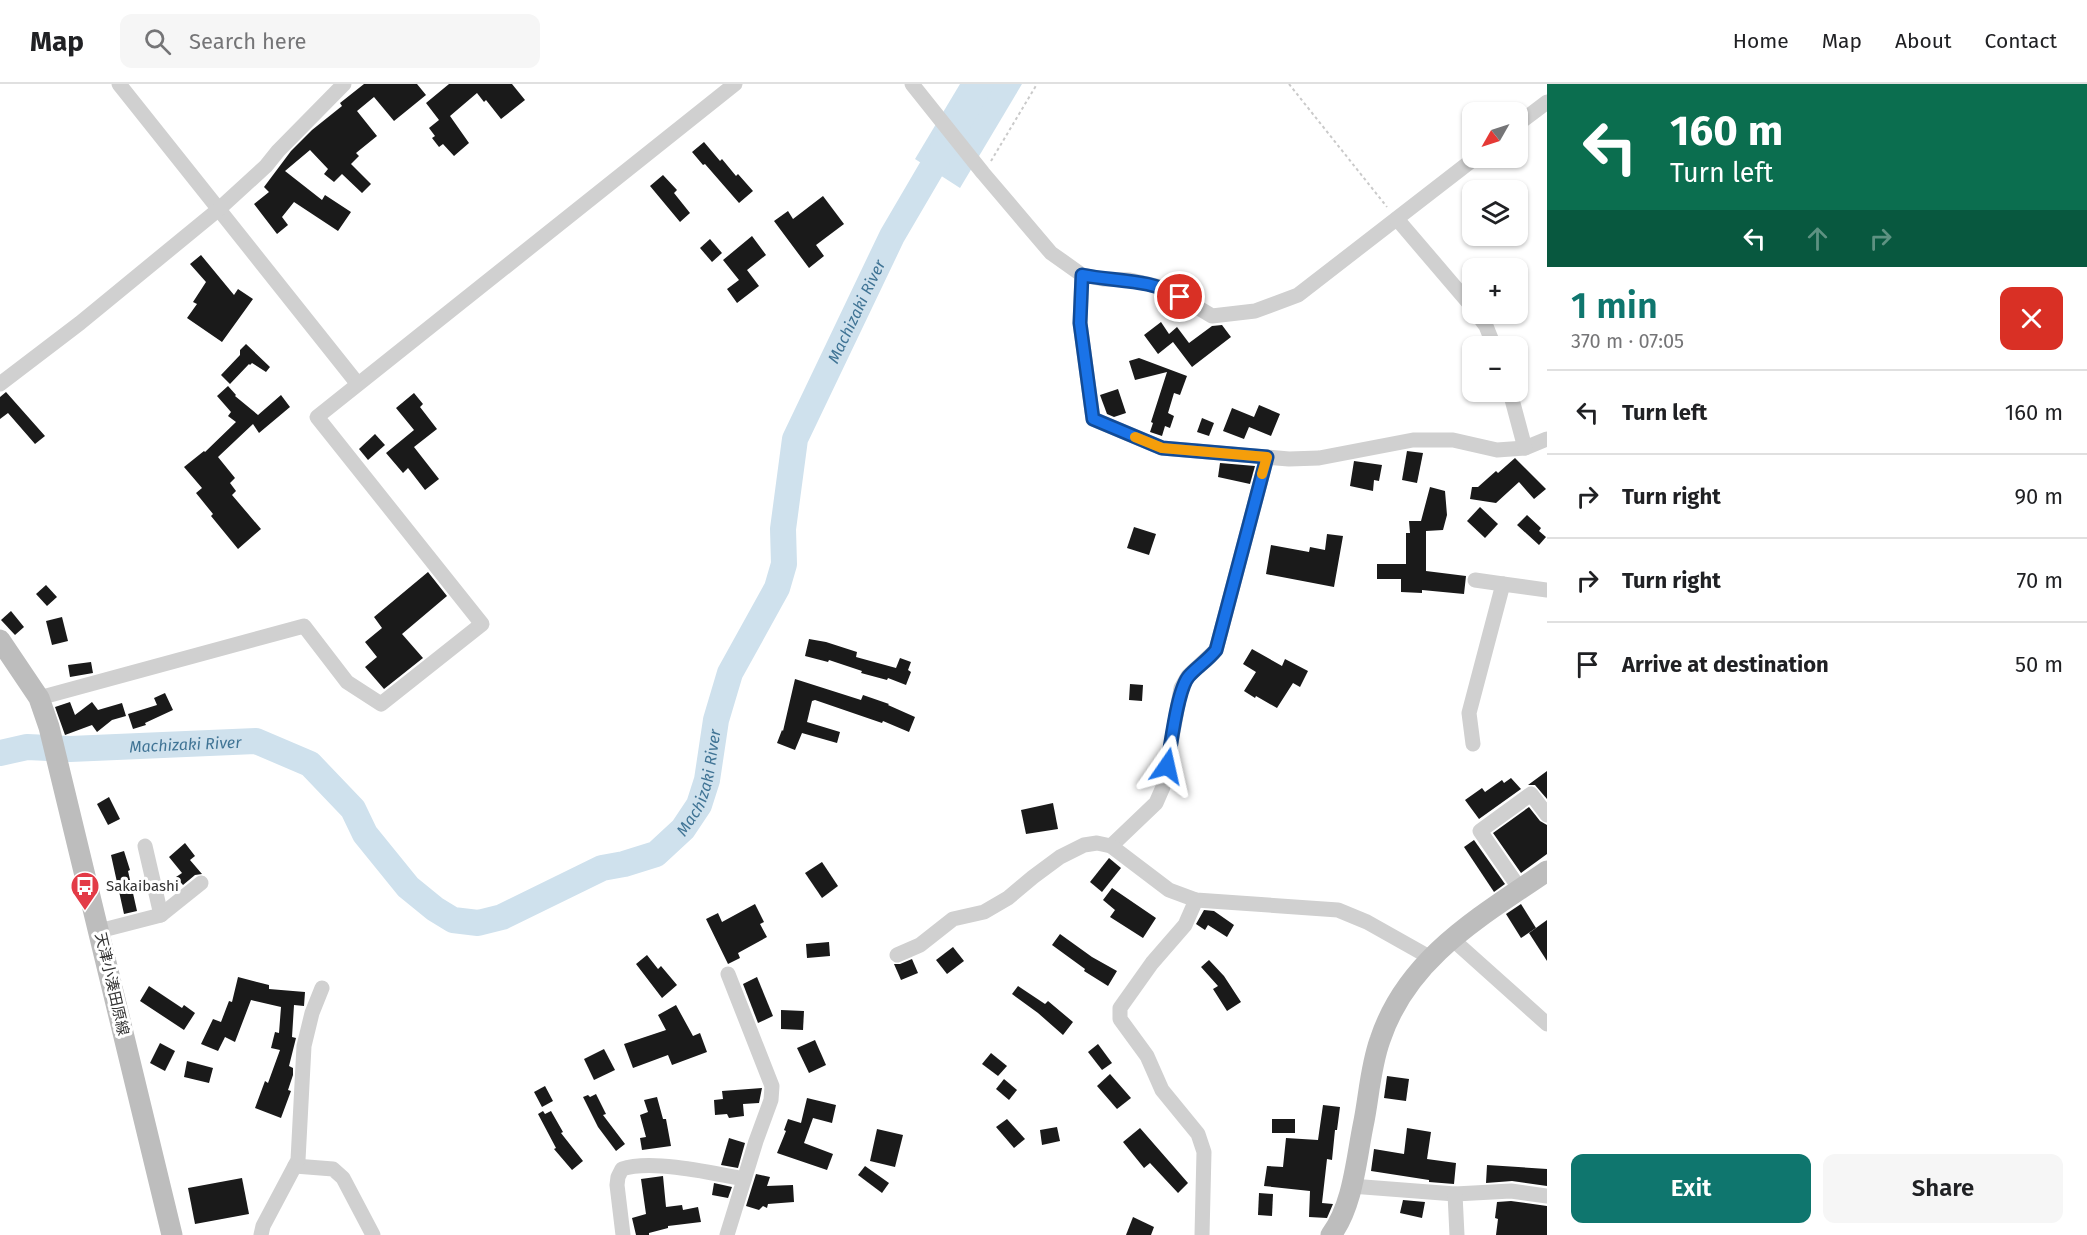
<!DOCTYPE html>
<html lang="en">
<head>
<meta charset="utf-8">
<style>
	body { margin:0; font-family:"Fira Sans","Noto Sans JP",sans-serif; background:#f6f6f6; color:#202124; height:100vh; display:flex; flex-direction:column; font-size:22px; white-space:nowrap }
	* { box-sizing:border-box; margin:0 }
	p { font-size:20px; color:#757577 }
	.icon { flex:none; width:33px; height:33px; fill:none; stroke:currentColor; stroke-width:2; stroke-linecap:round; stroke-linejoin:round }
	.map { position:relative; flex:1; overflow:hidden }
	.sheet { display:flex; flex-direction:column; background:#fff; width:540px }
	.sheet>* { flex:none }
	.hud { background:#0b6e4f; color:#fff; overflow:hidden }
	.needle { width:39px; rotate:231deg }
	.buttons { position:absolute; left:1462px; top:18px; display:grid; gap:12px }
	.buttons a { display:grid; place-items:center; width:66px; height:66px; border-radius:12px; background:#fff; box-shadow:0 2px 4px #0004; font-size:30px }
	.pin { position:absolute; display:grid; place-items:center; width:51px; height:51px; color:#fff; margin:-26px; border:3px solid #fff; border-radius:50%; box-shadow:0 2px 6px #0007 }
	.me { position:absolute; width:66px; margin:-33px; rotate:11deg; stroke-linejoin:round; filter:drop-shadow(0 0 4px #0008) }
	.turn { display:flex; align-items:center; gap:21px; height:126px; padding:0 24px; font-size:27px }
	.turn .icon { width:78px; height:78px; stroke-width:2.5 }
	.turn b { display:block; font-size:42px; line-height:51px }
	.lanes { display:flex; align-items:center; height:57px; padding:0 24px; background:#0003; justify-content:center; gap:30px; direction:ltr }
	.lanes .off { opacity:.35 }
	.round { display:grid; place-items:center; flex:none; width:63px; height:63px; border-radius:12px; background:#f6f6f6 }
	.head { display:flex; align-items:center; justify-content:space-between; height:102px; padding:0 24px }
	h1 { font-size:36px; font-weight:600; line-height:45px; color:#0f766e }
	.button { display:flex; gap:12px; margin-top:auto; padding:12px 24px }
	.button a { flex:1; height:69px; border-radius:12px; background:#0f766e; color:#fff; font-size:24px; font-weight:600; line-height:69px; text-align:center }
	.button a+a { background:#f6f6f6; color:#202124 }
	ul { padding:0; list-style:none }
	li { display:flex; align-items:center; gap:18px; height:84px; padding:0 24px; border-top:2px solid #e0e0e0 }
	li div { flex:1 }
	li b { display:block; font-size:22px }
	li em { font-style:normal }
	header { display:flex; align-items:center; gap:36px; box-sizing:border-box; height:84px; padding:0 30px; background:#fff; border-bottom:2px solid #e0e0e0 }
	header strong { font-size:28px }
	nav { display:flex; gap:33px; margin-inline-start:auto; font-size:21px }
	.search { width:420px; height:54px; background:#f6f6f6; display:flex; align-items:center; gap:15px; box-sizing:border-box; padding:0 21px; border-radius:12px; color:#757577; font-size:22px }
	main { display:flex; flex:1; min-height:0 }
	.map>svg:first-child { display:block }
	.water { fill:#cfe1ed }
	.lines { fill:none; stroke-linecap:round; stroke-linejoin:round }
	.river { stroke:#cfe1ed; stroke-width:26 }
	.building { fill:#1a1a1a }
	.path { stroke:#cacaca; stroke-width:2; stroke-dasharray:3 3; stroke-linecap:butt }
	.street { stroke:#d0d0d0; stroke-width:15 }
	.secondary { stroke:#bdbdbd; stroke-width:21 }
	.route-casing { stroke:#114b97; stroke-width:15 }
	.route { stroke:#1a73e8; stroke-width:10 }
	.slow { stroke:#f59e0b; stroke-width:10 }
	.labels { text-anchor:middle; stroke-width:6; stroke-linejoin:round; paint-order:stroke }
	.poi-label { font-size:15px; fill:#333; stroke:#fff; text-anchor:start }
	.street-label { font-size:15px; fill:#333; stroke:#fff }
	.water-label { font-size:16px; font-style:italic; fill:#407495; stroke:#fff }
</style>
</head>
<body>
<header>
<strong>Map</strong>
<div class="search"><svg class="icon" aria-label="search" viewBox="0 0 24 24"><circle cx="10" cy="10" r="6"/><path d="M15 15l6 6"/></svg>Search here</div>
<nav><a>Home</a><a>Map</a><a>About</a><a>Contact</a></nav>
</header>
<main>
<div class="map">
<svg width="1547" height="1151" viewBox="0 0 1547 1151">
	<rect width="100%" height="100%" fill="#fff"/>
	<path class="water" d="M960,0H1022L960,104L915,75Z"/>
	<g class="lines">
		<path class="river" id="s1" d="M0,669L27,663L70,665L256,657L310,680L353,725L365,750L408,803L435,825L453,836L478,839L502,833L602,784L624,780L656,770L683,745L699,721L707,696L716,636L730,589L777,504L784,480L783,445L795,355L892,152L981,0"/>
	</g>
	<g class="building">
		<path d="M364,0H417L426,11L394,37L374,13L357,27L377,52L356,69L359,72L351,80L371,100L362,109L342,90L334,98L324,90L328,85L310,66L285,87L322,116L325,111L351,128L338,147L294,118L282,133L288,141L277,150L254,120L269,108L264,103L291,67L312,46L342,22L340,19Z"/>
		<path d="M449,0H512L525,16L501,35L486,16L484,18L477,9L450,32L469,59L454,72L443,60L439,63L432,54L435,52L429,44L439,36L426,19Z"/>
		<path d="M704,58L720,77L722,75L736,92L738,90L753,107L739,119L705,80L703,81L692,68Z"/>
		<path d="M663,91L677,106L674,109L690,129L680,138L650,102Z"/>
		<path d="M823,112L844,140L816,161L824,172L809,184L774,137L788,127L793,135Z"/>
		<path d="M752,152L766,171L747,186L759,202L737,219L727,205L739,196L723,176Z"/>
		<path d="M710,155L722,169L712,178L700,164Z"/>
		<path d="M201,171L234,211L238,205L253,215L222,258L187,234L197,220L193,218L206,198L190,180Z"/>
		<path d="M1161,238L1169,250L1177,243L1189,259L1212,242L1222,241L1231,253L1192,283L1173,258L1158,270L1144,251Z"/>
		<path d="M246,260L270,283L266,288L252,279L250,281L249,280L230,300L221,291L240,271V266Z"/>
		<path d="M1139,274L1187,292L1180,311L1174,309L1168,329L1174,332L1170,344L1165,342L1162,352L1150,348L1153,339L1151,338L1167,288L1135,296L1129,277Z"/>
		<path d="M228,302L236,311L235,312L258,331L281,311L290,323L259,349L253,340L218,373L235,394L230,399L236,407L232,411L261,445L238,465L211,432L213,430L196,409L202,404L184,383L204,367L205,368L236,338L228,332L231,328L217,312Z"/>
		<path d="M1118,305L1126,329L1114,333L1107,330L1100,311Z"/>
		<path d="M6,308L45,352L35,360L8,329L0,335V313Z"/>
		<path d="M414,309L423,320L420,323L437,345L414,363L439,395L425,406L408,384L403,389L386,369L414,346L396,324Z"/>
		<path d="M1259,321L1280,330L1271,352L1249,343L1244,355L1223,347L1232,324L1254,333Z"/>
		<path d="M1202,334L1214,339L1209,352L1197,348Z"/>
		<path d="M375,350L385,361L368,376L359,365Z"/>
		<path d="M1407,367L1423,369L1417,399L1402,396Z"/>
		<path d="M1515,374L1546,405L1534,415L1519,398L1496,419L1470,415L1472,403H1478L1496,387L1498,389Z"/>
		<path d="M1354,377L1382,381L1379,397L1374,396L1373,407L1350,402Z"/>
		<path d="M1220,379L1255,382L1250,400L1218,393Z"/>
		<path d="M1430,403L1445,407L1447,431L1443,446L1426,447V487L1466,492L1464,510L1422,506V509L1401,508V495H1377V480H1406V449H1410L1409,437H1421Z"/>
		<path d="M1480,423L1498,440L1485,454L1467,437Z"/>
		<path d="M1527,431L1541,444L1539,447L1546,453L1539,461L1517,441Z"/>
		<path d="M1134,443L1156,450L1149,471L1127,464Z"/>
		<path d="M1327,450L1343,452L1334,503L1266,490L1271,461L1309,468L1310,463L1325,466Z"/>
		<path d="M428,488L447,512L402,550L423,574L384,605L365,583L377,573L365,558L382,544L374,533Z"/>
		<path d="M46,501L57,513L47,522L36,510Z"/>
		<path d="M11,527L24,543L15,551L1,536Z"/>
		<path d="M62,533L68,557L52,561L46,537Z"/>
		<path d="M809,555L826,558L857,568L856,573L896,584L900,574L911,578L908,586L911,588L906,601L888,594L887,596L861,589L862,587L829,576L828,578L805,572Z"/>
		<path d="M1252,565L1282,582L1285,575L1308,587L1300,603L1293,599L1277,624L1256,612L1255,614L1244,607L1256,588L1243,580Z"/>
		<path d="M91,578L93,589L70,593L68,581Z"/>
		<path d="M795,595L861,616L863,611L889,620L888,621L915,633L909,648L883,637L882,639L815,616L812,617L807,638L840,648L837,659L802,649L795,666L777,659L782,646L783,647Z"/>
		<path d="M1130,600L1143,601L1142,617L1129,616Z"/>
		<path d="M165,609L173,626L145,639L146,641L133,645L128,630L157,621L154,614Z"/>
		<path d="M70,618L75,631L92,618L98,626L122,619L126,632L112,636L97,648L92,641L65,651L55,623Z"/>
		<path d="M1547,687V715L1535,701H1528Z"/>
		<path d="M1511,694L1521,705L1479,735L1465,716L1482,704L1485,708L1502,696L1504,699Z"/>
		<path d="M109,713L120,735L108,741L97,720Z"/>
		<path d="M1053,719L1058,745L1026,750L1021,726Z"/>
		<path d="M1529,723L1540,737L1547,741V770L1521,789L1493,749Z"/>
		<path d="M1474,756L1505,800L1494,808L1464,763Z"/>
		<path d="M185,759L195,772L190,776L202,790L195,791L183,801L176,793L182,789L169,773Z"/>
		<path d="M124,767L130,786L128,787L137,827L124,830L111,771Z"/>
		<path d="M1109,774L1121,784L1102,808L1090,798Z"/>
		<path d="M822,778L838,802L822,814L805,789Z"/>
		<path d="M1112,804L1156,834L1143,854L1110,833L1115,826L1103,816Z"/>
		<path d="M755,820L764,838L760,840L767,853L738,869L740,874L728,880L706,835L718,829L722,838Z"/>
		<path d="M1521,820L1536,844L1521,854L1506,830Z"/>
		<path d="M1204,826L1214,827L1234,841L1227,853L1208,841L1205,846L1196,840Z"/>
		<path d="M1547,836V877L1529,849Z"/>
		<path d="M1060,850L1092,873L1117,887L1108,902L1084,887L1085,885L1052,861Z"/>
		<path d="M829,858L830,872L807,874L806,860Z"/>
		<path d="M953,863L964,877L947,890L936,876Z"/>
		<path d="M647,871L658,885L661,882L677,901L662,914L636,880Z"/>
		<path d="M912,875L918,889L901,896L894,880H900Z"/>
		<path d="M1209,876L1224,892L1241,918L1227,927L1213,905L1218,902L1201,883Z"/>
		<path d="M238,893L269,901V905L305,908L304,922L294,921L292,953L296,954L289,982L293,984V991L288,1006L291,1007L281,1034L255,1024L265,997L268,999L280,966L271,964L275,948L279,949L281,923L251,916L235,958L225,953L218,967L201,960L213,935L221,938L229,917L232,918Z"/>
		<path d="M757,893L773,932L758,939L743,900Z"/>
		<path d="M149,902L182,924L184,921L195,929L184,946L140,917Z"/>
		<path d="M1018,902L1045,920L1048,917L1073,938L1063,951L1038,929L1012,910Z"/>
		<path d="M676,921L693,952L700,949L707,968L672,981L668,971L633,984L624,960L666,946L658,931Z"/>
		<path d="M781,926L804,927L803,946L781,945Z"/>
		<path d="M815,956L826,981L809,989L797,964Z"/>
		<path d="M160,959L175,967L165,987L150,979Z"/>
		<path d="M1098,960L1112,979L1102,986L1088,968Z"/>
		<path d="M604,965L615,986L594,996L584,975Z"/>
		<path d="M991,969L1007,982L998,992L982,980Z"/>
		<path d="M187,977L213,984L209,999L184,993Z"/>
		<path d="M1110,990L1131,1014L1117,1025L1097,1002Z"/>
		<path d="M1387,992L1409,995L1406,1017L1384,1014Z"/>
		<path d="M1004,995L1017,1006L1009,1016L996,1005Z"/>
		<path d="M545,1002L553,1017L542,1023L534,1008Z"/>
		<path d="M762,1004L759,1019L743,1020L744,1032L729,1034L727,1030L715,1031L714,1016L723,1015L722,1007Z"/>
		<path d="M596,1010L606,1030L603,1031L625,1060L616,1067L598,1043L583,1013L588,1011L590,1013Z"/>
		<path d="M657,1013L663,1035H666L671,1062L642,1066L640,1054L646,1053L640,1031L648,1028L644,1016Z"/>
		<path d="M807,1014L836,1021L832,1039L813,1034L804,1059L833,1070L827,1086L777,1069L786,1047L784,1046L788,1035L801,1039Z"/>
		<path d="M1323,1021L1340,1023L1337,1046H1335L1332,1076L1327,1075L1322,1119L1333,1120L1327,1134L1309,1133L1310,1107L1264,1102L1267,1082L1283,1083L1286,1054L1318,1056Z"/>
		<path d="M543,1027L545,1030L551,1027L563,1048L561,1049L583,1077L572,1086L554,1065L556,1064L538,1030Z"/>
		<path d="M1007,1035L1025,1055L1014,1064L996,1043Z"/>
		<rect x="1272" y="1035" width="23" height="14"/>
		<path d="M1057,1043L1060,1057L1042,1061L1040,1046Z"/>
		<path d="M1140,1044L1188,1099L1178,1109L1150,1079L1144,1084L1123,1058Z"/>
		<path d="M1407,1044L1431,1048L1427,1075L1456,1079L1454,1100L1429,1098V1096L1371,1087L1374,1065L1404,1070Z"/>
		<path d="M877,1045L903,1051L895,1083L870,1077Z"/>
		<path d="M729,1054L745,1059L738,1084L721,1081Z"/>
		<path d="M1487,1081L1547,1085V1102L1512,1097L1486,1099Z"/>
		<path d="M865,1082L889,1099L882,1109L858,1091Z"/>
		<path d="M756,1090L770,1093L767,1102L793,1101L794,1118L768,1120L767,1124L763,1122L759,1126L746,1122Z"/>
		<path d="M663,1092L666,1123L682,1121L683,1126L698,1123L701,1138L668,1142V1144L649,1149V1151H636L632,1134L646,1130L641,1095Z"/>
		<path d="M242,1094L249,1130L195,1140L188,1104Z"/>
		<path d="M714,1099L732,1103L728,1114L712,1111Z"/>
		<path d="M1259,1109L1273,1110L1272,1132L1258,1131Z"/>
		<path d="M1403,1116L1425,1118L1422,1134L1400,1129Z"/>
		<path d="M1511,1117L1547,1122V1151H1496L1498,1135L1495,1134L1497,1118Z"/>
		<path d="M1133,1133L1154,1143L1151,1151H1126Z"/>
	</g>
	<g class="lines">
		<g class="path">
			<path d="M1289,0L1387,123"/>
			<path d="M991,77L1037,0"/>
		</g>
		<g class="street">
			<path d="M119,0L357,299"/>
			<path d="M912,0L983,89L1051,169L1082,191L1103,195L1130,196L1165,204L1212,232L1255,227L1298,211L1475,74"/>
			<path d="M1518,40L1547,18"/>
			<path d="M1397,135L1473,224"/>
			<path d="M1082,191L1080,239L1093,335L1162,364L1289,375L1319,374L1413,356H1453L1497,366L1525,364L1547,355"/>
			<path d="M1477,230L1486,242L1494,262"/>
			<path d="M0,300L80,239L219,125L266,82L278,67L344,0"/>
			<path d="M1510,308L1525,364"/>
			<path d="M1475,496L1503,500"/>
			<path d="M39,614L304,542L347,598L381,620L482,540L317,333L735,0"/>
			<path d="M1473,660L1469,629L1503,500L1547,506"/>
			<path d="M1111,762L1156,719L1163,703L1181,604L1188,592L1216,566L1267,373"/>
			<path d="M1520,805L1480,747L1531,710L1547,731"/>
			<path d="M1196,816L1185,841L1152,879L1120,924V935L1147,972L1162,1006L1198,1050L1204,1068L1202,1151"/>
			<path d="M161,831L201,799"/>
			<path d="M99,847L161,831L145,762"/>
			<path d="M1451,854L1547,940"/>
			<path d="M897,871L920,861L953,835L984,828L1008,814L1033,793L1060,773L1084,761L1097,759L1111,762L1169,806L1196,816L1338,826L1367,838L1431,874"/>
			<path d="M295,1082L333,1085L343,1094L373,1151"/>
			<path d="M1351,1102L1455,1110L1511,1107L1547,1112"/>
			<path d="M1455,1110L1457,1151"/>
			<path d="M261,1151L263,1142L298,1076L304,962L312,929L322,904"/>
			<path d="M623,1151L617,1101L618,1093L622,1085C651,1075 713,1089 744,1095"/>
			<path d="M727,1151L756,1057L771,1016L772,1002L728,890"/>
		</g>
		<g class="secondary">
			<path d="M0,556L39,614L49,643L172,1151"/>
			<path d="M1331,1151C1353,1121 1356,1077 1363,1042C1369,1014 1370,984 1380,956C1407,874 1480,833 1547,787"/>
		</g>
	</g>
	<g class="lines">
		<g class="route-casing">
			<path id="route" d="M1167,682C1171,663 1177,605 1189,592C1197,583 1208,576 1216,566L1267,373L1162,364L1093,335L1080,239L1082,191C1117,198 1149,194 1180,213"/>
		</g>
		<use href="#route" class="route"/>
		<path class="slow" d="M1135,353L1162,364L1267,373L1262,390"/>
	</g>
	<defs>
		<g id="bus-pin" transform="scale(1.5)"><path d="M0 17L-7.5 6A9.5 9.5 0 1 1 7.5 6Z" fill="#e33b47" stroke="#fff"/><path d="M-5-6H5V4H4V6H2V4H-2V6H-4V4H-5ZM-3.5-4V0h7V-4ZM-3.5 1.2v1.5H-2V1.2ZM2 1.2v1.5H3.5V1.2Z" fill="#fff"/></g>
	</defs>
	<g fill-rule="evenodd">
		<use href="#bus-pin" x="85" y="802"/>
	</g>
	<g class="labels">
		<g class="poi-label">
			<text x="106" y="807">Sakaibashi</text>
		</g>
		<g class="street-label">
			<text transform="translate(112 900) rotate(77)" y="5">天津小湊田原線</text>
		</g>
		<g class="water-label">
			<text dy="6" stroke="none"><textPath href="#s1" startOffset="1338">Machizaki River</textPath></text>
			<text dy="6" stroke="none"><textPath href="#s1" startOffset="186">Machizaki River</textPath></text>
			<text dy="6" stroke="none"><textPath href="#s1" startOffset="834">Machizaki River</textPath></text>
		</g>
	</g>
</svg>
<div class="buttons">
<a><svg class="needle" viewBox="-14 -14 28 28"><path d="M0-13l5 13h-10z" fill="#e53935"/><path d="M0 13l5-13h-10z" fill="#757577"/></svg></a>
<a><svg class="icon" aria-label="layers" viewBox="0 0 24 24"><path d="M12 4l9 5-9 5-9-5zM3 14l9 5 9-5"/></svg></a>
<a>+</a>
<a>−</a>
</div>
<div class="pin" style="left:1180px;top:213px;background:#d93025"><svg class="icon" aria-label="arrive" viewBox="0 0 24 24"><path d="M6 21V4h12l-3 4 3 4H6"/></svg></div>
<svg class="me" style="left:1167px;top:682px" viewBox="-20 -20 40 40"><path d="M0-17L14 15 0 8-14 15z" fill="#1a73e8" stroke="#fff" stroke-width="4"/></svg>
</div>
<section class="sheet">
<div class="hud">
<div class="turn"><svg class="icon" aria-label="left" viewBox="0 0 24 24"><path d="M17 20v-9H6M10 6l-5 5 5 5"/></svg><div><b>160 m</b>Turn left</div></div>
<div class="lanes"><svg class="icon" aria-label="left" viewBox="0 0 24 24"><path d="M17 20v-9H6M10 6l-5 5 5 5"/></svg><svg class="icon off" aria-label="ahead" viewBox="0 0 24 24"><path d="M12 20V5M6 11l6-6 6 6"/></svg><svg class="icon off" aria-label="right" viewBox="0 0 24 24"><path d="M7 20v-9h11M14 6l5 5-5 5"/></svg></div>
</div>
<div class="head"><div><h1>1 min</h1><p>370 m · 07:05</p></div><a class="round" style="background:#d93025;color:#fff"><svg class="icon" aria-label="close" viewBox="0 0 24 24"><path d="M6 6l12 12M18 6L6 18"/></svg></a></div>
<ul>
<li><svg class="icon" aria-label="left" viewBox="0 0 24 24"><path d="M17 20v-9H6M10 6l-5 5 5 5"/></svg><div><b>Turn left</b></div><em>160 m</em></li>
<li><svg class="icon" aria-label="right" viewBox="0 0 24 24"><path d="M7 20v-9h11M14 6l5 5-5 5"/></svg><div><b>Turn right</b></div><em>90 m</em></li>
<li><svg class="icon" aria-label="right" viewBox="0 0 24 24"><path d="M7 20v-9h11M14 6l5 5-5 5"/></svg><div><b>Turn right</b></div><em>70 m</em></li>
<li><svg class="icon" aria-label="arrive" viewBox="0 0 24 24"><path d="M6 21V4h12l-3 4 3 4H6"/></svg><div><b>Arrive at destination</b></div><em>50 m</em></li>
</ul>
<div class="button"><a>Exit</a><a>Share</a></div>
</section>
</main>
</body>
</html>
